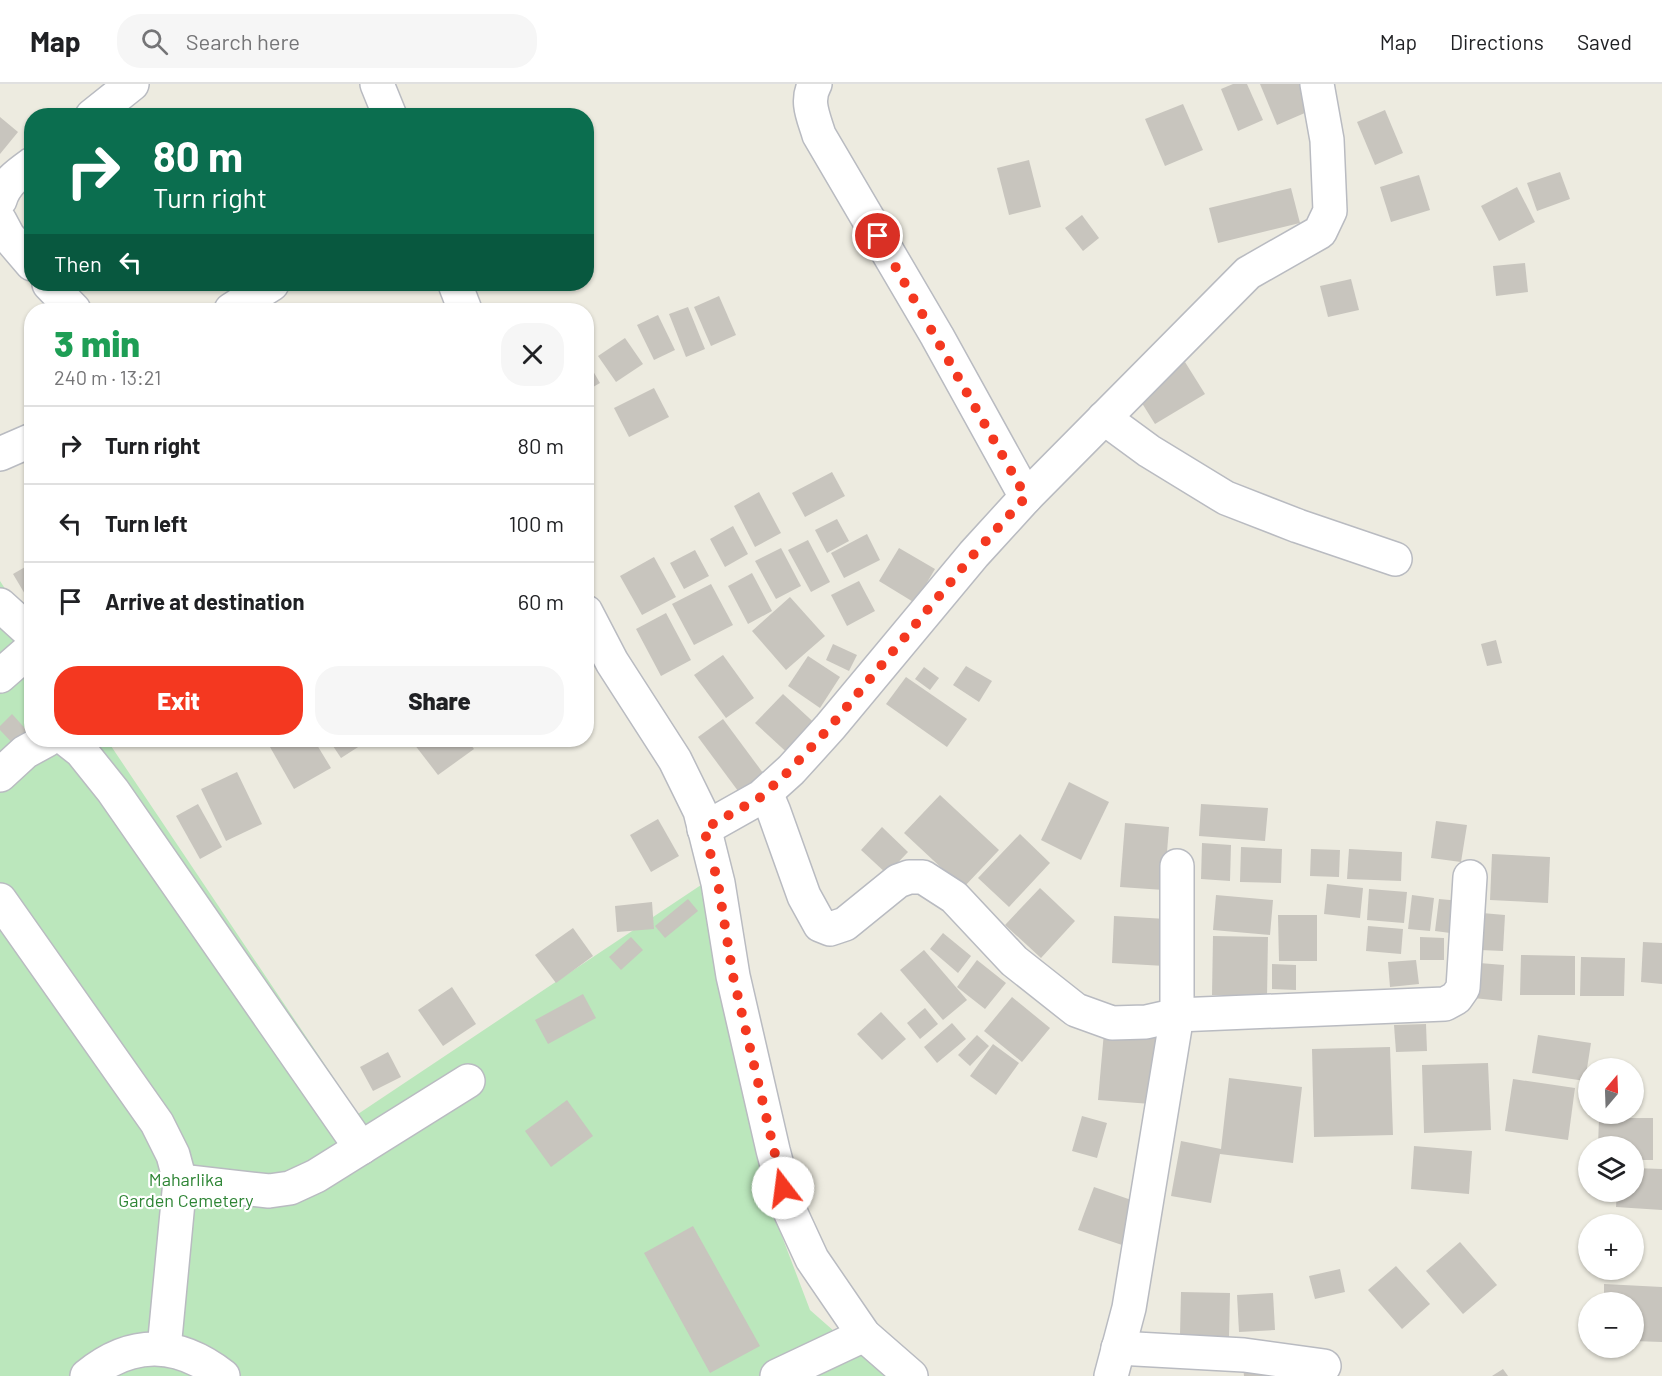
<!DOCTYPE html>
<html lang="en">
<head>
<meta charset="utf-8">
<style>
	body { margin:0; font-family:Barlow,sans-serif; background:#f6f6f6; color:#202124; height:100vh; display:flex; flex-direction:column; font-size:22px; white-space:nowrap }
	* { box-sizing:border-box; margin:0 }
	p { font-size:20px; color:#757577 }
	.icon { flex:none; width:33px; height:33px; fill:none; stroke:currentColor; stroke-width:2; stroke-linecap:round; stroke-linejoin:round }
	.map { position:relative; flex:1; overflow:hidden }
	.panel { position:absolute; left:24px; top:219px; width:570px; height:444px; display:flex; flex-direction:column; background:#fff; border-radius:24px; box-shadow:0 2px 4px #0004 }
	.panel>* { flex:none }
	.banner { position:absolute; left:24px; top:24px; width:570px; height:183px; border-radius:24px; box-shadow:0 2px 4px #0004; background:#0b6e4f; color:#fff; overflow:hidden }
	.needle { width:39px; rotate:19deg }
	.controls { position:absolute; left:1578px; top:974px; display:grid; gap:12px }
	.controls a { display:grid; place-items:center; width:66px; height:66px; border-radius:50%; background:#fff; box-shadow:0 2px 4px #0004; font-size:30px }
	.pin { position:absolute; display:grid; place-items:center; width:51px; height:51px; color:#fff; margin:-26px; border:3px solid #fff; border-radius:50%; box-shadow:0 2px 6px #0007 }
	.me { position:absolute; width:66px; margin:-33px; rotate:345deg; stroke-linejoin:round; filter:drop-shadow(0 0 4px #0008) }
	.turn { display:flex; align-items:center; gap:21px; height:126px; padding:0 30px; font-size:27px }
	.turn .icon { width:78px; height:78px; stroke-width:2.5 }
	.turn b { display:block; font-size:42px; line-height:51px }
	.then { display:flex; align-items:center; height:57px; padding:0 30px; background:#0003; gap:12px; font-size:22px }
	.round { display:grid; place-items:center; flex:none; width:63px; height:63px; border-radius:24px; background:#f6f6f6 }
	.headline { display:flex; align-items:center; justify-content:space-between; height:102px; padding:0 30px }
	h1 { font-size:36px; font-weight:800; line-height:45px; color:#1e9e55 }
	.button { display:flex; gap:12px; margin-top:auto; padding:12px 30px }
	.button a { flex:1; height:69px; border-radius:24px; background:#f43820; color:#fff; font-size:24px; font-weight:800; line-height:69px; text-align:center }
	.button a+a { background:#f6f6f6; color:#202124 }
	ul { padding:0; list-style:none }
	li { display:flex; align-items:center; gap:18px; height:78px; padding:0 30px; border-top:2px solid #e0e0e0 }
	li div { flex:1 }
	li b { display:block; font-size:22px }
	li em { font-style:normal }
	header { display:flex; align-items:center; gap:36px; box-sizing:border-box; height:84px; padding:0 30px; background:#fff; border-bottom:2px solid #e0e0e0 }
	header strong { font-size:28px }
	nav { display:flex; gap:33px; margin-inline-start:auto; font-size:21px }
	.search { width:420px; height:54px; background:#f6f6f6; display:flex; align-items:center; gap:15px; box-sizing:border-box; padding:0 21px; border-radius:24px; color:#757577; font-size:22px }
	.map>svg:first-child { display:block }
	.green { fill:#bbe7bc }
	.building { fill:#c8c5be }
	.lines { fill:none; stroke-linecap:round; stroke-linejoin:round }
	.minor-casing { stroke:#b9bbc1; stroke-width:36 }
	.minor { stroke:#fff; stroke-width:33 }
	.route { stroke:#f43820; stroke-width:10; stroke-dasharray:0 18 }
	.labels { text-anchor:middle; stroke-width:4.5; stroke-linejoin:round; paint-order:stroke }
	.park-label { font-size:18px; fill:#2e8535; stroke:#fff }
</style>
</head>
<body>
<header>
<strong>Map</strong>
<div class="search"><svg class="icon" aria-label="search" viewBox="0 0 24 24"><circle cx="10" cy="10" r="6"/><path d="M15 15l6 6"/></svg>Search here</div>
<nav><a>Map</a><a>Directions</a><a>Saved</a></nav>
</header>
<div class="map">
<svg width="1662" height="1292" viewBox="0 0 1662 1292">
	<rect width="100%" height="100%" fill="#edebe0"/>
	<path class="green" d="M0,497L31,544L32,656H107L358,1030L701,801L742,954L767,1113L810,1226L885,1292H0Z"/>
	<g class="building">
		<path d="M1233,0H1247L1263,36L1238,47L1221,5Z"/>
		<path d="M1260,0H1311L1321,22L1277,41Z"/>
		<path d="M1183,20L1203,66L1165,82L1145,35Z"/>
		<path d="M1385,26L1403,69L1375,81L1357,38Z"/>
		<path d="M0,33L18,48L0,70Z"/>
		<path d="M1029,76L1041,123L1009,131L997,84Z"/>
		<path d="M1560,88L1570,115L1537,127L1527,99Z"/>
		<path d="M1419,91L1430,126L1391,138L1380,103Z"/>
		<path d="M1517,103L1535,138L1499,157L1481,122Z"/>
		<path d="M1291,104L1300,139L1218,159L1209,124Z"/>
		<path d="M1082,131L1099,154L1083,167L1065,144Z"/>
		<path d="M1525,179L1528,208L1496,212L1493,182Z"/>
		<path d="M1351,195L1359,226L1328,233L1320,202Z"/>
		<path d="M719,212L736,251L711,262L694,223Z"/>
		<path d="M688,223L705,265L686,273L669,230Z"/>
		<path d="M658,231L675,266L654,276L637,241Z"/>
		<path d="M625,254L643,280L616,298L598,272Z"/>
		<path d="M586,275L600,299L586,307Z"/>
		<path d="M1185,278L1205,310L1155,340L1135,308Z"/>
		<path d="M654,304L669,333L629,353L614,324Z"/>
		<path d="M832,388L845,412L805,433L792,409Z"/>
		<path d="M759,408L781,449L755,463L734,422Z"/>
		<path d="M837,435L849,457L827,469L815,446Z"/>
		<path d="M733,442L748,470L725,483L710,455Z"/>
		<path d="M867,450L880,476L844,494L831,469Z"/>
		<path d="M808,456L830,498L811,508L788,466Z"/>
		<path d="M781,464L801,502L776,515L755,477Z"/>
		<path d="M899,464L935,485L915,519L879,497Z"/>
		<path d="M695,466L709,492L684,505L670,479Z"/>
		<path d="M654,473L676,513L642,531L620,492Z"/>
		<path d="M32,479V522L13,490Z"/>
		<path d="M752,489L772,527L748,540L728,502Z"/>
		<path d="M859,497L875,527L847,542L831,511Z"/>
		<path d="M711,500L733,541L694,561L672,520Z"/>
		<path d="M790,513L825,552L786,586L752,547Z"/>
		<path d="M666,529L691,576L661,592L636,545Z"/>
		<path d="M1496,556L1502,579L1487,582L1481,560Z"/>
		<path d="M833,560L857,571L849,587L826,576Z"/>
		<path d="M723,571L754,614L726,634L694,591Z"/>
		<path d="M808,572L840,593L820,624L788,602Z"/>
		<path d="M966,582L992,597L979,618L953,601Z"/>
		<path d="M924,583L939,594L930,606L915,595Z"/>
		<path d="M906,593L967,635L947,663L886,620Z"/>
		<path d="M783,610L821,645L794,675L755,639Z"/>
		<path d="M12,630L32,652L19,666L0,646V642Z"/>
		<path d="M723,635L766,693L741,711L698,653Z"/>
		<path d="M266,656H314L331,684L294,705Z"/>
		<path d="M329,656H369L341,674Z"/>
		<path d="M411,656H467L474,665L438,691Z"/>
		<path d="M237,688L262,740L226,757L201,705Z"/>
		<path d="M1069,698L1109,718L1081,776L1041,756Z"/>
		<path d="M940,711L999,766L963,804L904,749Z"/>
		<path d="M198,720L222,763L200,775L176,732Z"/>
		<path d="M1201,720L1268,724L1265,757L1199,752Z"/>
		<path d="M658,735L679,772L651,788L630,751Z"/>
		<path d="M1436,737L1467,741L1461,778L1431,774Z"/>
		<path d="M1125,739L1169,743L1164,806L1120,803Z"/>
		<path d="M882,743L908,768L887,790L861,766Z"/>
		<path d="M1020,750L1050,779L1009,823L978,794Z"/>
		<path d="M1202,759L1231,761L1230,797L1201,795Z"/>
		<path d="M1241,763L1282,765L1281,799L1240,798Z"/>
		<path d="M1311,765L1340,766L1339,793L1310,792Z"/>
		<path d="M1349,765L1402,768L1401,797L1347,795Z"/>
		<path d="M1492,770L1550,773L1548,819L1490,816Z"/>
		<path d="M1327,800L1363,804L1360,834L1324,830Z"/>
		<path d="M1040,804L1075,837L1041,874L1005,841Z"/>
		<path d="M1369,805L1407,808L1404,839L1367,836Z"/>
		<path d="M1216,811L1273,816L1270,851L1213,846Z"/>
		<path d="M1412,811L1434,814L1430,847L1408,845Z"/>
		<path d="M688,815L698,827L665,854L655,842Z"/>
		<path d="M1439,815L1461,817L1458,850L1435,847Z"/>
		<path d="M652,818L654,845L617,848L615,822Z"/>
		<path d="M1482,829L1505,831L1503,867L1480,866Z"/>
		<path d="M1278,831H1317V877H1279Z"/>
		<path d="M1114,832L1167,835L1165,882L1112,879Z"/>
		<path d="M1368,842L1403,845L1401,870L1366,867Z"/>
		<path d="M573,844L593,872L556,899L535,871Z"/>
		<path d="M943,849L971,872L958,889L930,865Z"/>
		<path d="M1213,852L1268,853L1267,913L1212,911Z"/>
		<path d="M631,853L643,866L621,886L609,873Z"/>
		<path d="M1420,853L1444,854V876H1420Z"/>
		<path d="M1643,858L1662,859V900L1641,898Z"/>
		<path d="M924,866L967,916L943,936L900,886Z"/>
		<path d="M1521,871L1575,872V911H1520Z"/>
		<path d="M1581,873L1625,874L1624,912H1580Z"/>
		<path d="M977,876L1006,899L985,925L957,903Z"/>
		<path d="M1416,876L1419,900L1390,903L1388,878Z"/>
		<path d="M1467,878L1504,881L1502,917L1464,913Z"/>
		<path d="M1272,880L1296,881V906L1272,905Z"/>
		<path d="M452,903L476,940L443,962L418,926Z"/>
		<path d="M583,910L596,934L548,960L535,936Z"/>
		<path d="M1012,913L1050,944L1022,978L984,947Z"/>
		<path d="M925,924L938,940L920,955L907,939Z"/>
		<path d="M881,928L906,955L882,976L857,950Z"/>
		<path d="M952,939L966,955L937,979L924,963Z"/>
		<path d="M1426,940L1427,967L1396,968L1394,941Z"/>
		<path d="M1104,948L1157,953L1151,1020L1098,1016Z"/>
		<path d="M977,951L989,962L970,982L958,971Z"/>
		<path d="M1538,951L1591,959L1585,997L1532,989Z"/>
		<path d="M993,960L1019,979L996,1011L970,992Z"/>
		<path d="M1390,963L1393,1051L1314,1053L1312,965Z"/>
		<path d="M388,968L401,993L373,1007L360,983Z"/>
		<path d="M1488,979L1491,1046L1424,1049L1422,981Z"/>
		<path d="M1229,994L1302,1003L1293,1079L1220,1070L1211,1119L1171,1112L1181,1057L1221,1065Z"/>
		<path d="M1513,995L1575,1004L1568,1056L1505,1047Z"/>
		<path d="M567,1016L593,1052L551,1083L525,1047Z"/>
		<path d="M1082,1032L1107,1039L1097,1074L1072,1067Z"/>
		<path d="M1599,1034H1653V1076H1634V1062H1598Z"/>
		<path d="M1414,1062L1472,1067L1469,1110L1411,1105Z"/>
		<path d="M1634,1084L1662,1085V1126L1616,1123L1617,1107H1634Z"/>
		<path d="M1094,1103L1137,1118L1122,1161L1078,1146Z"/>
		<path d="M693,1142L760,1262L710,1289L644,1169Z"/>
		<path d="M1460,1158L1497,1201L1463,1230L1426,1187Z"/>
		<path d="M1396,1182L1430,1220L1402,1245L1368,1206Z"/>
		<path d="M1340,1185L1345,1208L1315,1215L1309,1192Z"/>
		<path d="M1604,1200L1662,1203V1258L1634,1257V1218H1604Z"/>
		<path d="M1181,1208L1230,1209L1229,1253L1180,1251Z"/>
		<path d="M1273,1209L1275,1246L1239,1248L1237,1211Z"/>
		<path d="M1243,1283L1276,1292H1244Z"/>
		<path d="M1503,1285L1508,1292H1492Z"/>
	</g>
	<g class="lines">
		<g class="minor-casing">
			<g id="minor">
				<path d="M377,0L390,32"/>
				<path d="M815,0C805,17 814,34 819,51L937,252L1026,413"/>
				<path d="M92,32L132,0"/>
				<path d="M0,116C5,99 18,90 32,80"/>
				<path d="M0,137L8,152L32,180"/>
				<path d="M49,200L74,226"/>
				<path d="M455,200L465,226"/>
				<path d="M231,226L272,200"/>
				<path d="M1104,334L1149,367L1226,414L1298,442L1395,475"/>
				<path d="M0,370L32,356"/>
				<path d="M0,521L32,550"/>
				<path d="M586,528L612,578L675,676L700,727L718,799L733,892L773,1066L788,1123L812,1175L864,1251L911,1292"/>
				<path d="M0,592L32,564"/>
				<path d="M67,656L81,667L113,707L361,1064"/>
				<path d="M0,691L25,668L47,656"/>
				<path d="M766,709L774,728L804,812L820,841L830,845L845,840L898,797L909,793H923L954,813L1014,877L1076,926L1112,939L1146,938L1177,931L1445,920L1456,914L1463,904L1470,793"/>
				<path d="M704,745L761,713L791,686L830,643L974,470L1026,413L1248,189L1320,148L1330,127L1327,56L1317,0"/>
				<path d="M0,816L157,1039L173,1071L180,1097L164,1265"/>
				<path d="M180,1097L269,1107L290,1104L316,1092L468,997"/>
				<path d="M1118,1264L1244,1271L1324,1282"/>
				<path d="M87,1292C132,1255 178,1257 223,1292"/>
				<path d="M777,1292L864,1251"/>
				<path d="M1111,1292L1129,1224L1177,931V782"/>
			</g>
		</g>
		<use href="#minor" class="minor"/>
	</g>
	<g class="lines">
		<path class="route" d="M783,1104L733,892L718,799L704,745L761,713L790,686L830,643L974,470L1026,413L878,152"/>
	</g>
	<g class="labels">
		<g class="park-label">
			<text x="186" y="1102">Maharlika<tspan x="186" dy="21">Garden Cemetery</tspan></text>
		</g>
	</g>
</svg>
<div class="controls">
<a><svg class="needle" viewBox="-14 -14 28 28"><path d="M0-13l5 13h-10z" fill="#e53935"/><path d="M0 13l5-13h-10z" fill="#757577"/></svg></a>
<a><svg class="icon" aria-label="layers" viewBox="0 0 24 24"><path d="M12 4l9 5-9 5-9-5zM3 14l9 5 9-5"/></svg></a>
<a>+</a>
<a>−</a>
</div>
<div class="pin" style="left:878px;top:152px;background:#d93025"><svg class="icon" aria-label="arrive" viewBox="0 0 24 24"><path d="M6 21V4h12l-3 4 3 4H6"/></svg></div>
<svg class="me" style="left:783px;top:1104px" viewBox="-20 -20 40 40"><circle r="19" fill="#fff"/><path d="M0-13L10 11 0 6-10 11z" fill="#f43820"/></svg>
<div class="banner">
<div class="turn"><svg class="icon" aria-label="right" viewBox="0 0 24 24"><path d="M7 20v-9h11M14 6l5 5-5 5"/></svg><div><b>80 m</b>Turn right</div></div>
<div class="then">Then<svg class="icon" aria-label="left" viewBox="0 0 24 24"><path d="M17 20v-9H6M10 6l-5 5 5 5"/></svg></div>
</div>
<section class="panel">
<div class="headline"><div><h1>3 min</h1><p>240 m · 13:21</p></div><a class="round"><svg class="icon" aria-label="close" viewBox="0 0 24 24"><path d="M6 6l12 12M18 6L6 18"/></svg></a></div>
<ul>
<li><svg class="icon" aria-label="right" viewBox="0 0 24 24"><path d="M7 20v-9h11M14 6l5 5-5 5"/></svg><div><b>Turn right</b></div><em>80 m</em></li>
<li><svg class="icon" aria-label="left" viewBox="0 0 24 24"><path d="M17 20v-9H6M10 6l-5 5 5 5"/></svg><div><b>Turn left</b></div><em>100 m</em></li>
<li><svg class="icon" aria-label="arrive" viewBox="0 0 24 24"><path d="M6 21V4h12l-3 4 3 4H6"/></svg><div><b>Arrive at destination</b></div><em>60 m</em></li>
</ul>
<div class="button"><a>Exit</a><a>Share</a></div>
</section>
</div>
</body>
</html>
